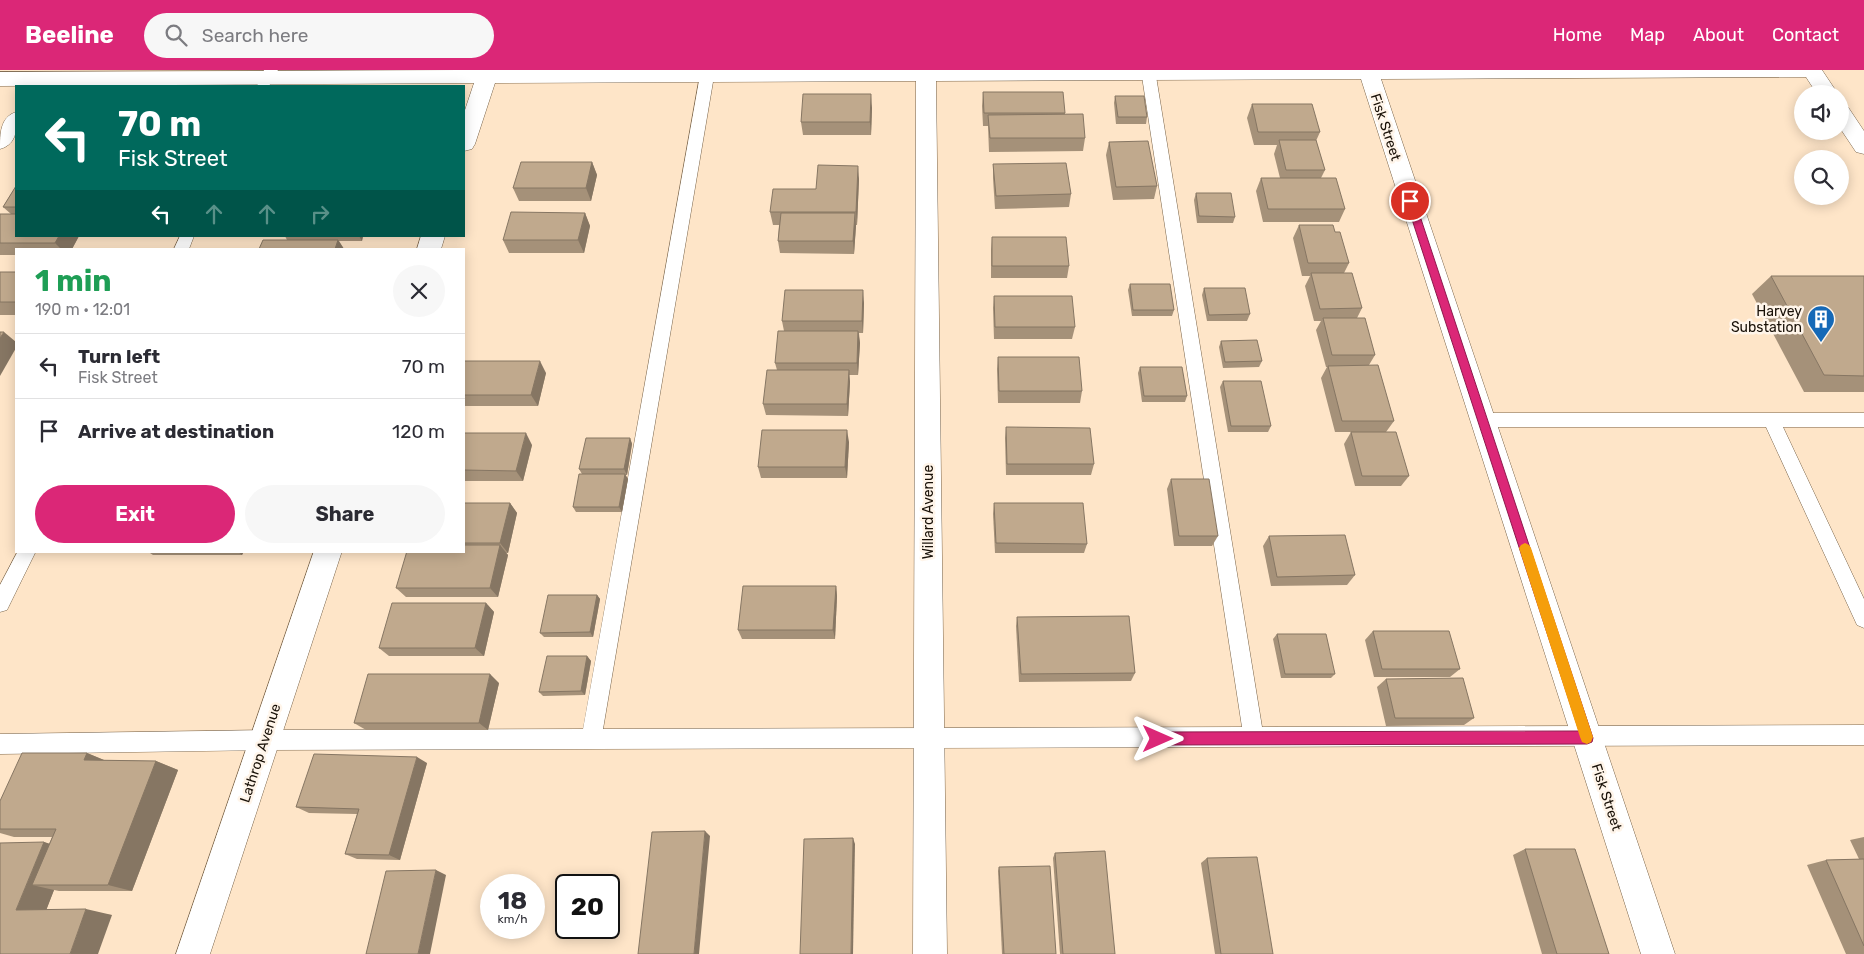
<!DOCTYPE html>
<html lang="en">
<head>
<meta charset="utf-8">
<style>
	body { margin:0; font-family:Rubik,sans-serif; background:#f7f7f7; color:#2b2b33; height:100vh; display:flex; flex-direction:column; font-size:19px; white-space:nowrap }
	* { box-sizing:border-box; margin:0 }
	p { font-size:16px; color:#7c7c81 }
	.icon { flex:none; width:28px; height:28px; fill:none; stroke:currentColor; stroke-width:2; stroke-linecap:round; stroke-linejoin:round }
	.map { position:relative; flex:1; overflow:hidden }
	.drawer { position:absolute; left:15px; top:178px; width:450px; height:305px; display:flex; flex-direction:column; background:#fff; border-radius:0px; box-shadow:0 2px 12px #0003 }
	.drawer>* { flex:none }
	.banner { position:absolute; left:15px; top:15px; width:450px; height:152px; border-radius:0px; box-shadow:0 2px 12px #0003; background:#00695c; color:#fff; overflow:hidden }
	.buttons { position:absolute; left:1794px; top:15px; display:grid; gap:10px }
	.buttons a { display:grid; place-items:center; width:55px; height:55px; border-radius:50%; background:#fff; box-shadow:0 2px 12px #0003; font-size:25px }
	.speed { position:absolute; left:480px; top:804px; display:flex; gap:10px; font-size:25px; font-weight:700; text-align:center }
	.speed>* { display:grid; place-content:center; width:65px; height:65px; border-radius:50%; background:#fff; box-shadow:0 2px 12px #0003; line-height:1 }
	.speed small { font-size:12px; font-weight:400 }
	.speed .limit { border:2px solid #111; border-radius:8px; background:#fff; color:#111 }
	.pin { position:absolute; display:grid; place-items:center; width:42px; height:42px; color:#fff; margin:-21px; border:2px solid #fff; border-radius:50%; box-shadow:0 1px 5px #0007 }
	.me { position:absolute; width:55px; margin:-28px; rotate:90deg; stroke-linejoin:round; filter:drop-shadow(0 0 4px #0008) }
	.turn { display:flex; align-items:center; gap:18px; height:105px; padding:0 20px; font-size:22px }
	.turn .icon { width:65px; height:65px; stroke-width:2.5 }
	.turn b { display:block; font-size:35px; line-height:42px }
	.lanes { display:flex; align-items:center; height:48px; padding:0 20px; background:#0003; justify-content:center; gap:25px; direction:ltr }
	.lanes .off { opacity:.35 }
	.round { display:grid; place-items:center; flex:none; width:52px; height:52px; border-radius:26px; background:#f7f7f7 }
	.overview { display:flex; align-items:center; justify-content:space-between; height:85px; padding:0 20px }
	h1 { font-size:30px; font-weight:700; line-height:38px; color:#1e9e55 }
	.primary-button { display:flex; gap:10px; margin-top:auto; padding:10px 20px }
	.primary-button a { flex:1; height:58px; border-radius:30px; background:#db2777; color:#fff; font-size:20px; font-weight:700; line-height:58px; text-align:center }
	.primary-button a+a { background:#f7f7f7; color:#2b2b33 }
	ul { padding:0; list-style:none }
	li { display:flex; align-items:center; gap:15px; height:65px; padding:0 20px; border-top:1px solid #e1e1e2 }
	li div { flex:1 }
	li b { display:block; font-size:19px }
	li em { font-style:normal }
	header { display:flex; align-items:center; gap:30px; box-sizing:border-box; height:70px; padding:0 25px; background:#db2777; color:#fff }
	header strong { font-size:24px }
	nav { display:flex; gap:28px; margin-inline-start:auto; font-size:18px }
	.search { width:350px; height:45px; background:#f7f7f7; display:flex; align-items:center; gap:12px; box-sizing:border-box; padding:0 18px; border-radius:28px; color:#7c7c81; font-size:19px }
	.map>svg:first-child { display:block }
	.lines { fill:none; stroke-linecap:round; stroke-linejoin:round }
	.lane-casing { stroke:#786349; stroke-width:1 }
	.street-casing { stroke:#786349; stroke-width:1 }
	.lane { fill:#fff; fill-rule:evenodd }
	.street { fill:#fff; fill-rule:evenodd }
	.wall { fill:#a59179 }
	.shaded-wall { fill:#867663 }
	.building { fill:#c0a98d; stroke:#867663 }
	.route { fill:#db2777; stroke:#8e194d }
	.slow { fill:#f59e0b }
	.labels { text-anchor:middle; stroke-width:5; stroke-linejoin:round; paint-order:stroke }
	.street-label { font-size:14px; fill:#181007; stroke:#fff5ea }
	.poi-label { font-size:14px; fill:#181007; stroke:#fff5ea; text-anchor:end }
</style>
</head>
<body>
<header>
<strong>Beeline</strong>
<div class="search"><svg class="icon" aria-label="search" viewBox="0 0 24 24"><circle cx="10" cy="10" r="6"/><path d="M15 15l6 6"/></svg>Search here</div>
<nav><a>Home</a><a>Map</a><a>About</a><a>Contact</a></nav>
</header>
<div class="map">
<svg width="1864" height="884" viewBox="0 0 1864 884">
	<rect width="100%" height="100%" fill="#fee5c8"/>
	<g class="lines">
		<g class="lane-casing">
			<g id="lane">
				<path d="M264,0H278L269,16H257Z"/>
				<path d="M701,0H715L603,659L1242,657L1141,0H1155L1262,657L1864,655V675L265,680L0,684V664L265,660L583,659Z"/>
				<path d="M180,166H194L189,179H174Z"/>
				<path d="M1483,343H1864V357H1783L1864,529V558L1857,555L1766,357H1483L1477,355L1475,350L1477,345Z"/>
				<path d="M18,481H36L7,540L0,542V515Z"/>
			</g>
		</g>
		<g class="street-casing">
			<g id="street">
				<path d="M459,0H1822L1838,24H1817L1806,7L1381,9L1675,884H1641L1361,9L936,11L947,884H913L916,11L495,13L475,74L472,79L464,81V43L474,13L0,16V2Z"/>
				<path d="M1840,35L1848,37L1864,61V84L1856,82L1840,58Z"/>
				<path d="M16,42C17,57 18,74 0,79C0,64 0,47 16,42Z"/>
				<path d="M421,166H445L441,179H417Z"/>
				<path d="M314,481H342L210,884H176Z"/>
			</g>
		</g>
		<use href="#lane" class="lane"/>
		<use href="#street" class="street"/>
	</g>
	<g class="wall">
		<path d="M983,22L1065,43V45L1085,68L1083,81L989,82L988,56H983L982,36Z"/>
		<path d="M1115,26L1147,47L1146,54H1116L1114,33Z"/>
		<path d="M1252,34L1320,62L1316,71L1325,100L1321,108L1345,139L1339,152H1263L1256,121L1261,108H1280L1274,84L1277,75H1254L1247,48Z"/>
		<path d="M872,38L871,65H803L801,52Z"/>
		<path d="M1109,72L1157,116L1154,129L1113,130L1106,85Z"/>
		<path d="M592,92L597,105L591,131H519L513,118Z"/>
		<path d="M993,94L1071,124L1069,137L995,139L993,108Z"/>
		<path d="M859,109L857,155H856L854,184L780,183L778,171L779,155H773L770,142L816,119Z"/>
		<path d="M16,116V166H79L72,179H16V185H0V144H11L3,137Z"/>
		<path d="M1196,123L1235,147L1233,153H1197L1194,130Z"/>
		<path d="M585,143L590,156L584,183H509L503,170Z"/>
		<path d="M1299,155L1335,162L1349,193L1344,203L1362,238L1357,248L1375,285L1369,295L1394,351L1386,362H1335L1321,308L1327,297H1326L1316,260L1321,251H1314L1305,216L1310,206H1302L1293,168Z"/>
		<path d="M285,166H363L362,171H339L344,179H259L287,170Z"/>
		<path d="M992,167L1069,196L1067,208H991V180Z"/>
		<rect x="0" y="202" width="16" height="43"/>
		<path d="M1771,206H1864V322H1804L1752,224Z"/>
		<path d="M1130,214L1174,240L1172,246H1132L1128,220Z"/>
		<path d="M1204,218L1250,244L1247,251H1207L1202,225Z"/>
		<path d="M994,226L1075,257L1072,269H994L993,238Z"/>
		<path d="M864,233L863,263H859L860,273L858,305H849L850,312L848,346L766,345L763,334L777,300L775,293L784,261L782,251Z"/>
		<path d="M1221,271L1262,291L1259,297L1223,298L1219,277Z"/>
		<path d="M998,287L1082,321L1080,333H998L997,299Z"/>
		<path d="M464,291L546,303L538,336H464Z"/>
		<path d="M1140,297L1187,326L1185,332H1142L1138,303Z"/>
		<path d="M1223,311L1271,356L1268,362H1228L1220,317Z"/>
		<path d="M1006,357L1094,394L1091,405H1006L1005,368Z"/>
		<path d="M1351,362L1409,406L1401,416H1355L1344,374Z"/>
		<path d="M464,363L532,375L523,411H464Z"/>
		<path d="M630,368L632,374L627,405H625L628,409L622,442H576L573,437L582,404L579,399Z"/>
		<path d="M849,372L847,408H761L758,397Z"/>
		<path d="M1171,409L1218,466L1212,476H1174L1167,419Z"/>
		<path d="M464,433H510L517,443L508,483H506L508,485L498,527H406L396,518L464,481Z"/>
		<path d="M994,433L1087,474L1084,483H995L993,444Z"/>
		<path d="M1269,466L1355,505L1347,515L1271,516L1263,476Z"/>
		<path d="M147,481H244L242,485H153Z"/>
		<path d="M836,516L837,526L835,569H742L738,560Z"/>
		<path d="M597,525L600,529L593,567H544L540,563Z"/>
		<path d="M486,533L494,542L484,586H389L379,578Z"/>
		<path d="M1017,547L1135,603L1131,611L1019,612L1016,556Z"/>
		<path d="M1373,561L1460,599L1450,607H1374L1365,570Z"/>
		<path d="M1277,564L1335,604L1331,608H1281L1273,569Z"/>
		<path d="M587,586L591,591L585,625L543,626L539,622Z"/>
		<path d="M1386,609L1474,648L1464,655L1386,656L1377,617Z"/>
		<path d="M499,613L488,660H366L354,653Z"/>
		<path d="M87,683L104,690L156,691L178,700L132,821H59L54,820L46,840L112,845L0,884L44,772L49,774L52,767H14L0,763V731Z"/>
		<path d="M427,693L400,790L357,789L345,784L357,744L309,743L296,737Z"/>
		<path d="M1864,767V884H1846L1807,795L1826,790L1859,789L1850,770Z"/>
		<path d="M1525,779L1609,884H1542L1513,785Z"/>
		<path d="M1055,783L1115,884H1060L1053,788Z"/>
		<path d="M1207,788L1273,884H1215L1201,793Z"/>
		<path d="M999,797L1056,884H1002L998,801Z"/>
	</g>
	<g class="shaded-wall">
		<path d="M871,24L872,38L871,65L870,52Z"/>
		<path d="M592,92L597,105L591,131L586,118Z"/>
		<path d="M858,96L859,109L857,155L856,142Z"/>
		<path d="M585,143L590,156L584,183L578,170Z"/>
		<path d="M855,143L856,156L854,184L853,171Z"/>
		<path d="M59,166H79L72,179H61L55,173Z"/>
		<path d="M359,166H363L362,171Z"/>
		<path d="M338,170L344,179H335Z"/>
		<path d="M863,220L864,233L863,263L862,251Z"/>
		<path d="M858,261L860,273L858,305L857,293Z"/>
		<path d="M4,262L16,272V278L0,306V268Z"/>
		<path d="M540,291L546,303L538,336L531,325Z"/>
		<path d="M849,300L850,312L848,346L847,334Z"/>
		<path d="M847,360L849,372L847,408L845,397Z"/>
		<path d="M526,363L532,375L523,411L516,401Z"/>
		<path d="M630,368L632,374L627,405L624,399Z"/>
		<path d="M625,404L628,409L622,442L619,437Z"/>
		<path d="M510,433L517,443L508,483L500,473Z"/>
		<path d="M500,475L508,485L498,527L490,518Z"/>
		<path d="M237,481H244L242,485Z"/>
		<path d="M836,516L837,526L835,569L833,560Z"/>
		<path d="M597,525L600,529L593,567L590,562Z"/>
		<path d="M486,533L494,542L484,586L475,578Z"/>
		<path d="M587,586L591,591L585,625L581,621Z"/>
		<path d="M490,604L499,613L488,660L479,653Z"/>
		<path d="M87,683L111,693L84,690Z"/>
		<path d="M417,687L427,693L400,790L389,785Z"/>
		<path d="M156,691L178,700L132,821L108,815Z"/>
		<path d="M705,761L710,766L699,884H694Z"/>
		<path d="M853,768L855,774L853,884H851Z"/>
		<path d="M44,772L70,780L32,815L54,820L44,846L16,840Z"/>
		<path d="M436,800L446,805L430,884H418Z"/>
		<path d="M86,839L112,845L98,884H70Z"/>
	</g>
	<g class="building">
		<path d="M983,22H1063L1065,43H984Z"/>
		<path d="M803,24H871L870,52H801Z"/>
		<path d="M1115,26H1144L1147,47H1118Z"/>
		<path d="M1252,34H1312L1320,62H1258Z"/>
		<path d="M1083,44L1085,68H990L988,45Z"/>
		<path d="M1279,70H1316L1325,100H1286Z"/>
		<path d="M1148,71L1157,116L1116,117L1109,72Z"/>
		<path d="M521,92H592L586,118H513Z"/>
		<path d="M1066,93L1071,124L996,126L993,94Z"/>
		<path d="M818,95L858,96L856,142H770L773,119H816Z"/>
		<path d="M1261,108H1336L1345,139H1268Z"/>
		<path d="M16,116V137H3Z"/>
		<path d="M1196,123H1231L1235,147L1199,146Z"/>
		<path d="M511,142L585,143L578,170H503Z"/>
		<path d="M781,143H855L853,171H778Z"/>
		<path d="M0,144H16V166H59L55,173H0Z"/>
		<path d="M1299,155H1333L1335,162H1340L1349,193H1308Z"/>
		<path d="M992,167H1066L1069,196H992Z"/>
		<path d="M263,170H338L335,179H259Z"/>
		<rect x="0" y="202" width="16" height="30"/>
		<path d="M1311,203H1352L1362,238L1320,239Z"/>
		<path d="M1771,206H1864V306L1824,305Z"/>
		<path d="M1130,214H1170L1174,240H1133Z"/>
		<path d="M1204,218H1245L1250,244L1209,245Z"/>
		<path d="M785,220H863L862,251H782Z"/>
		<path d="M994,226H1072L1075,257H995Z"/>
		<path d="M1323,248H1365L1375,285H1332Z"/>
		<path d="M778,261H858L857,293H775Z"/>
		<path d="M0,262H4L0,268Z"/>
		<path d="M1257,270L1262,291L1225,292L1221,271Z"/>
		<path d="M998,287H1079L1082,321H999Z"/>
		<path d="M464,291H540L531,325H464Z"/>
		<path d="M1378,295L1394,351H1342L1328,296Z"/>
		<path d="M1140,297H1182L1187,326H1144Z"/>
		<path d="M767,300H849L847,334H763Z"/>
		<path d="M1223,311H1261L1271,356H1231Z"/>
		<path d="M1006,357L1090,358L1094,394H1007Z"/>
		<path d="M762,360H847L845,397H758Z"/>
		<path d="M1351,362H1396L1409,406H1362Z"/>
		<path d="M464,363H526L516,401L464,400Z"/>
		<path d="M586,368H630L624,399H579Z"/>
		<path d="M579,404H625L619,437H573Z"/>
		<path d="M1171,409H1209L1218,466H1179Z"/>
		<path d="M464,433H510L500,473H464Z"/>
		<path d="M994,433H1083L1087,474L996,473Z"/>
		<path d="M1345,465L1355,505L1277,507L1269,466Z"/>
		<path d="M464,475H500L490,518H396L407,481H464Z"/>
		<path d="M743,516H836L833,560H738Z"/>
		<path d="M548,525H597L590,562L540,563Z"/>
		<path d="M392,533H486L475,578H379Z"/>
		<path d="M1129,546L1135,603L1021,604L1017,547Z"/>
		<path d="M1373,561H1449L1460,599H1382Z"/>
		<path d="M1277,564H1326L1335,604H1285Z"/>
		<path d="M547,586H587L581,621L539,622Z"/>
		<path d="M368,604H490L479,653H354Z"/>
		<path d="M1463,608L1474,648H1395L1386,609Z"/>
		<path d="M22,683H87L84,690L156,691L108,815H32L56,759H0V731Z"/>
		<path d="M314,684L417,687L389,785L345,784L359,739L296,737Z"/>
		<path d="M705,761L694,884H638L652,762Z"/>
		<path d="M853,768L851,884H800L804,769Z"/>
		<path d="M44,772L16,840L86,839L70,884H0V773Z"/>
		<path d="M1525,779H1575L1609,884H1557Z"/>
		<path d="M1105,781L1115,884H1063L1055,783Z"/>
		<path d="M1257,787L1273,884H1221L1207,788Z"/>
		<path d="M1864,789V876L1826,790Z"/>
		<path d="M1050,796L1056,884H1004L999,797Z"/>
		<path d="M436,800L418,884H366L386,801Z"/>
	</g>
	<path class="route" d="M1410,127L1415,131L1593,668L1592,672L1587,674L1158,675L1153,673L1152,669L1153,664L1158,662L1579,661L1406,131Z"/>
	<path class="slow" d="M1525,473L1529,475L1531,478L1593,667L1591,672L1587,674L1582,672L1580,667L1519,478L1521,475Z"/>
	<defs>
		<g id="building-pin" transform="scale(1.4375)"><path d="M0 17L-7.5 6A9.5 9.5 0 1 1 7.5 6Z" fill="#1569b7" stroke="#fff5ea"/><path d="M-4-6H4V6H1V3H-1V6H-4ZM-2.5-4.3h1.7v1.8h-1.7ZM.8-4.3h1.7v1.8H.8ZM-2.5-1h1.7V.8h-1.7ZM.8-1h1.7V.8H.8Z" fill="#fff"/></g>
	</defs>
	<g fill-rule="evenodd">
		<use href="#building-pin" x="1821" y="249"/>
	</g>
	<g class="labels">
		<g class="street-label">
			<text transform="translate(1386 57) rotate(72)" y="5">Fisk Street</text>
			<text transform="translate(928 442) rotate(-90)" y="5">Willard Avenue</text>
			<text transform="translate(260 683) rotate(-72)" y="5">Lathrop Avenue</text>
			<text transform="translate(1607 727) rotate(72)" y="5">Fisk Street</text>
		</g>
		<g class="poi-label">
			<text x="1802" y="246">Harvey<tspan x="1802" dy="16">Substation</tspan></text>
		</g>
	</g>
</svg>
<div class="buttons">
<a><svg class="icon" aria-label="sound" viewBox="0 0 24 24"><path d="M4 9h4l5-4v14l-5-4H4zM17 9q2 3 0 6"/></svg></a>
<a><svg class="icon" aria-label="search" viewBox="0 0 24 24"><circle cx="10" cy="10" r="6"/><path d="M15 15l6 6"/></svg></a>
</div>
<div class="speed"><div>18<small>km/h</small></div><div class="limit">20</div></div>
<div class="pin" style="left:1410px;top:131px;background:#d93025"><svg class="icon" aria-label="arrive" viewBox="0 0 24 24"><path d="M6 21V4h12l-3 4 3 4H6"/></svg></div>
<svg class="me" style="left:1158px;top:669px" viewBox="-20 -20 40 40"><path d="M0-17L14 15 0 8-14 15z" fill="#db2777" stroke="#fff" stroke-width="4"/></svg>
<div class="banner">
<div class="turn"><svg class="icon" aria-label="left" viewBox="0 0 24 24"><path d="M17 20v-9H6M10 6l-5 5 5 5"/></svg><div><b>70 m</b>Fisk Street</div></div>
<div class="lanes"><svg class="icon" aria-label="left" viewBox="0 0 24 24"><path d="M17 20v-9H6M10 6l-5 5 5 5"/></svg><svg class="icon off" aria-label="ahead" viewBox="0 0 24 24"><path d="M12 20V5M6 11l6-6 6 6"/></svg><svg class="icon off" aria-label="ahead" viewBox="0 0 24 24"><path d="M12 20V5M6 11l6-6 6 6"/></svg><svg class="icon off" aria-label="right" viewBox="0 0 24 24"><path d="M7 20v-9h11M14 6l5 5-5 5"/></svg></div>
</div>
<section class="drawer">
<div class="overview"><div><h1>1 min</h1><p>190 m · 12:01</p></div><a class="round"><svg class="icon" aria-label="close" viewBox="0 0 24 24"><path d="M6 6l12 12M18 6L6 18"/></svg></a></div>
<ul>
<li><svg class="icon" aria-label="left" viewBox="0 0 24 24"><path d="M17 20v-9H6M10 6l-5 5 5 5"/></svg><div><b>Turn left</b><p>Fisk Street</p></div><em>70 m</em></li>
<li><svg class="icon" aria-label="arrive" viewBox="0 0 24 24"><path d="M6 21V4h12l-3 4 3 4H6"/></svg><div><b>Arrive at destination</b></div><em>120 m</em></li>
</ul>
<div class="primary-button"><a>Exit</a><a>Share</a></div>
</section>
</div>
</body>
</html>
